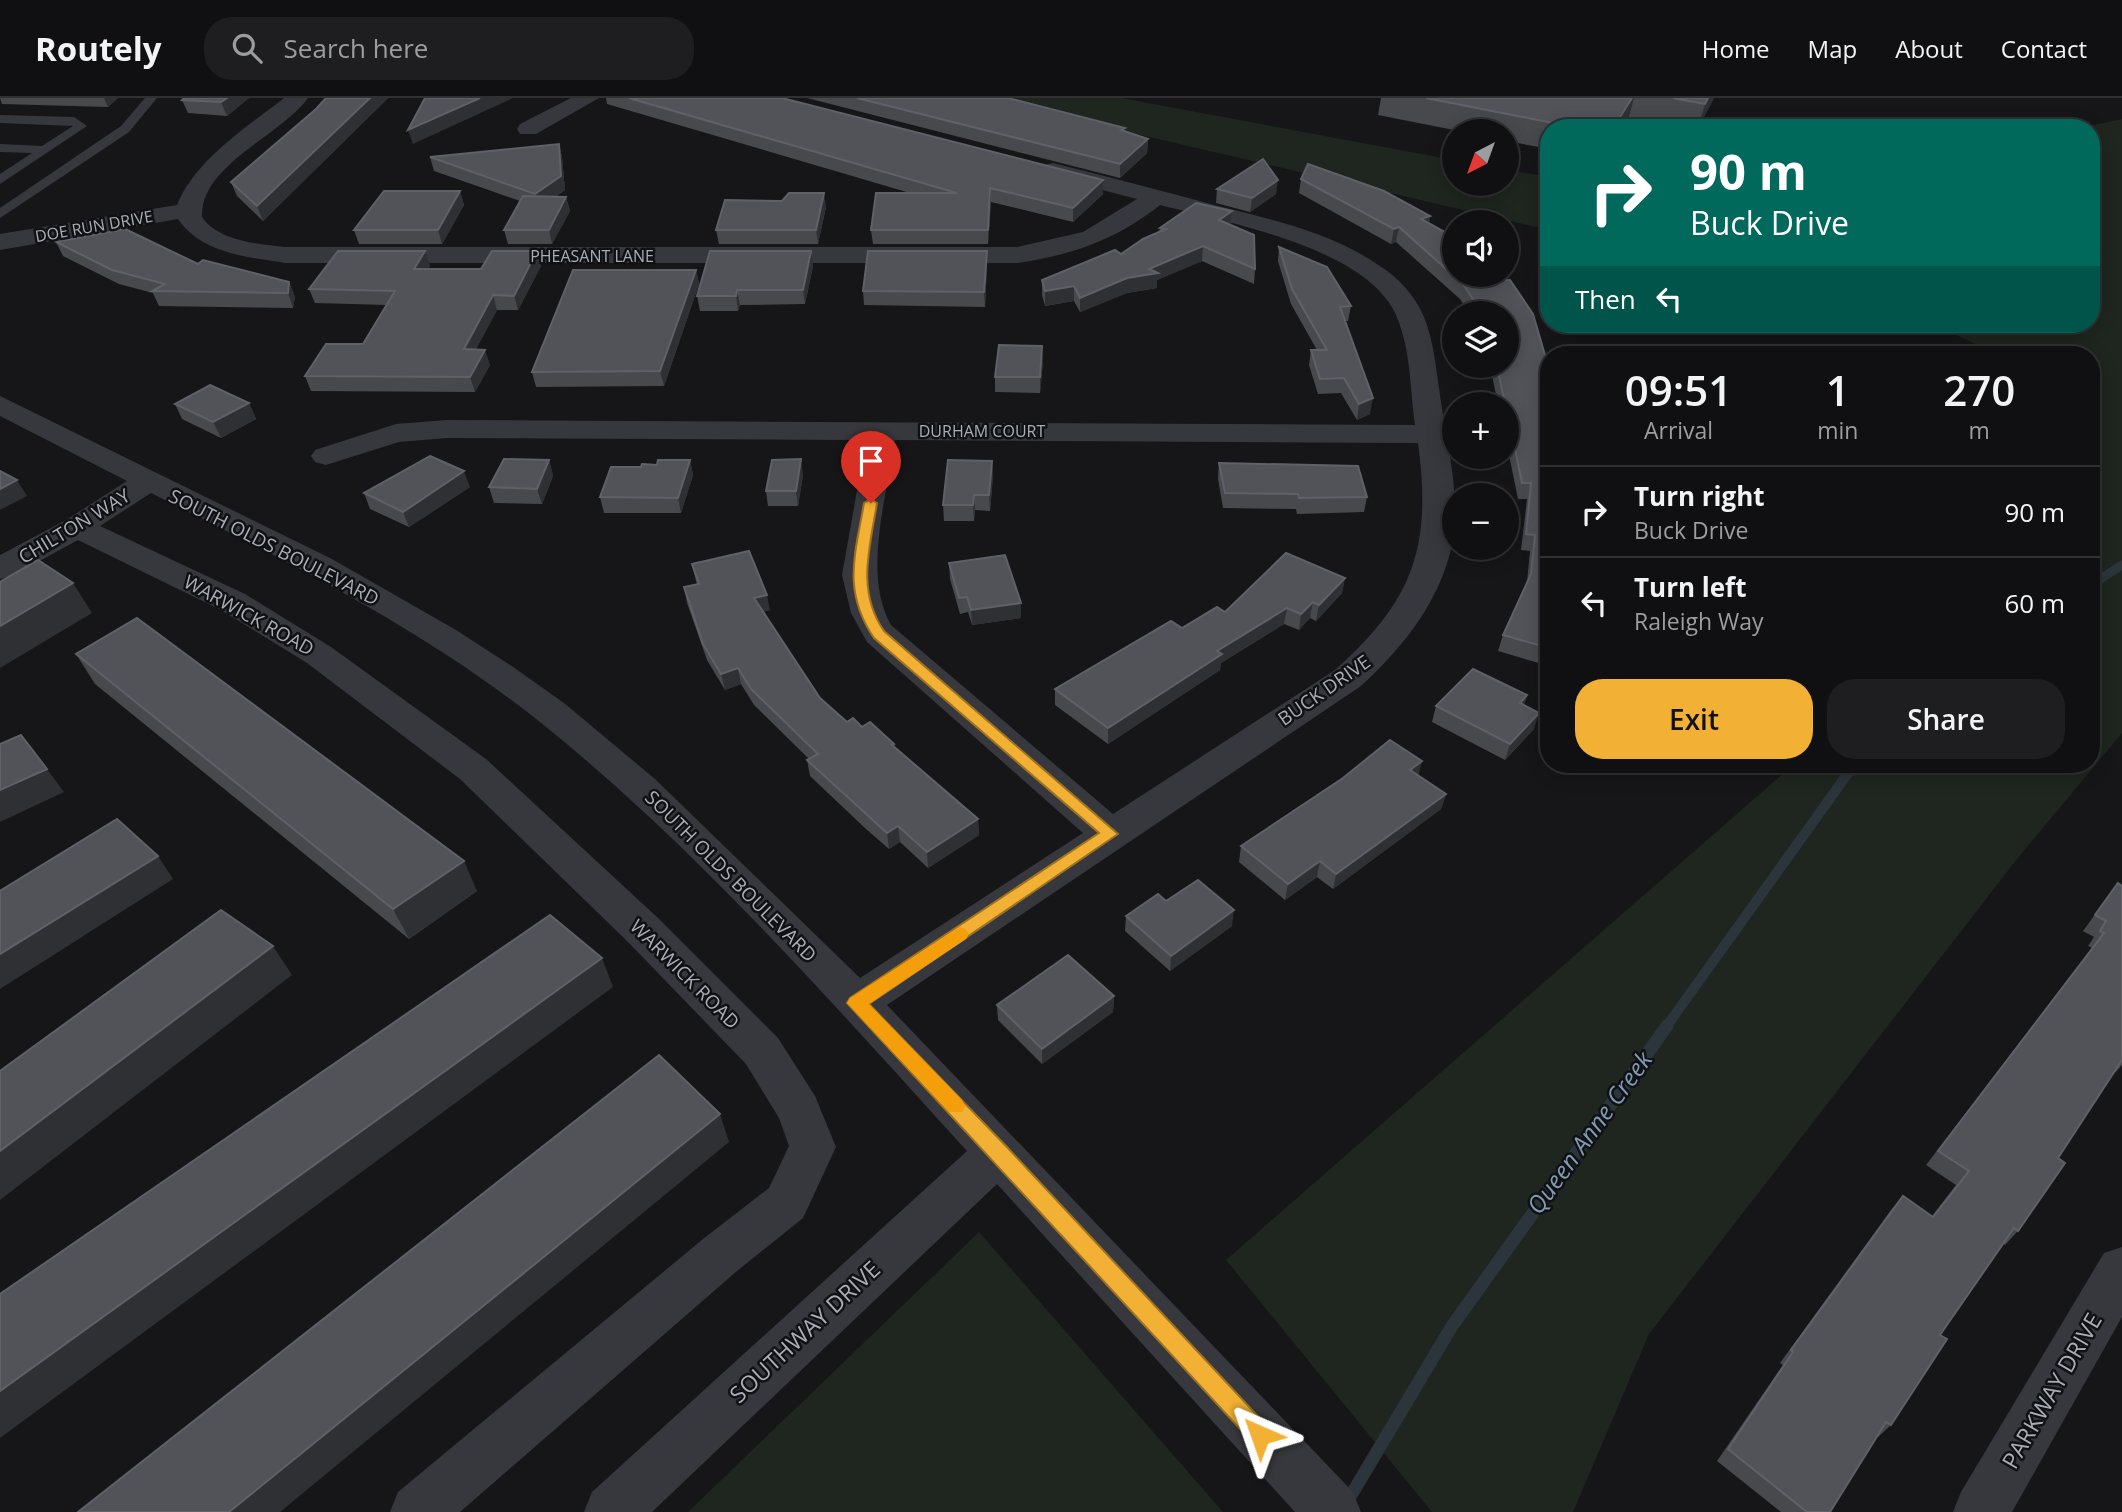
<!DOCTYPE html>
<html lang="en">
<head>
<meta charset="utf-8">
<style>
	body { margin:0; font-family:"Open Sans",sans-serif; background:#1e1e20; color:#f1f3f6; height:100vh; display:flex; flex-direction:column; font-size:26px; white-space:nowrap }
	* { box-sizing:border-box; margin:0 }
	p { font-size:23px; color:#9c9d9f }
	.icon { flex:none; width:38px; height:38px; fill:none; stroke:currentColor; stroke-width:2; stroke-linecap:round; stroke-linejoin:round }
	.map { position:relative; flex:1; overflow:hidden }
	.drawer { position:absolute; left:1540px; top:248px; width:560px; height:427px; display:flex; flex-direction:column; background:#101012; border-radius:28px; box-shadow:0 4px 18px #0003,0 0 0 2px #303032 }
	.drawer>* { flex:none }
	.top-card { position:absolute; left:1540px; top:21px; width:560px; height:214px; border-radius:28px; box-shadow:0 4px 18px #0003,0 0 0 2px #303032; background:#00695c; color:#fff; overflow:hidden }
	.needle { width:46px; rotate:221deg }
	.fabs { position:absolute; left:1442px; top:21px; display:grid; gap:14px }
	.fabs a { display:grid; place-items:center; width:77px; height:77px; border-radius:50%; background:#101012; box-shadow:0 4px 18px #0003,0 0 0 2px #303032; font-size:35px }
	.pin { position:absolute; display:grid; place-items:center; width:60px; height:60px; color:#fff; margin:-72px -30px; border-radius:50% 50% 50% 0; rotate:-45deg; box-shadow:0 0 7px #0007 }
	.pin .icon { rotate:45deg }
	.me { position:absolute; width:77px; margin:-38px; rotate:317deg; stroke-linejoin:round; filter:drop-shadow(0 0 5px #0008) }
	.turn { display:flex; align-items:center; gap:24px; height:147px; padding:0 35px; font-size:32px }
	.turn .icon { width:91px; height:91px; stroke-width:2.5 }
	.turn b { display:block; font-size:49px; line-height:60px }
	.then { display:flex; align-items:center; height:66px; padding:0 35px; background:#0003; gap:14px; font-size:26px }
	.eta { display:flex; justify-content:space-evenly; align-items:center; height:119px; text-align:center }
	.eta b { font-size:42px; font-weight:600; line-height:49px }
	.cta { display:flex; gap:14px; margin-top:auto; padding:14px 35px }
	.cta a { flex:1; height:80px; border-radius:28px; background:#f2b134; color:#111; font-size:28px; font-weight:600; line-height:80px; text-align:center }
	.cta a+a { background:#1e1e20; color:#f1f3f6 }
	ul { padding:0; list-style:none }
	li { display:flex; align-items:center; gap:21px; height:91px; padding:0 35px; border-top:2px solid #303032 }
	li div { flex:1 }
	li b { display:block; font-size:26px }
	li em { font-style:normal }
	header { display:flex; align-items:center; gap:42px; box-sizing:border-box; height:98px; padding:0 35px; background:#101012; border-bottom:2px solid #303032 }
	header strong { font-size:33px }
	nav { display:flex; gap:38px; margin-inline-start:auto; font-size:24px }
	.search { width:490px; height:63px; background:#1e1e20; display:flex; align-items:center; gap:18px; box-sizing:border-box; padding:0 24px; border-radius:28px; color:#9c9d9f; font-size:26px }
	.map>svg:first-child { display:block }
	.green { fill:#1e261f }
	.lines { fill:none; stroke-linecap:round; stroke-linejoin:round }
	.stream-far2 { stroke:#2c353c; stroke-width:9 }
	.stream-far1 { stroke:#2c353c; stroke-width:10 }
	.stream { stroke:#2c353c; stroke-width:13 }
	.service { fill:#37383d; fill-rule:evenodd }
	.minor { fill:#37383d; fill-rule:evenodd }
	.wall { fill:#47494d }
	.shaded-wall { fill:#2f3033 }
	.building { fill:#525359; stroke:#5f6168; stroke-width:2 }
	.route { fill:#f2b134; stroke:#9d7322; stroke-width:2 }
	.slow { fill:#f59e0b }
	.labels { text-anchor:middle; stroke-width:5; stroke-linejoin:round; paint-order:stroke }
	.far-street-label { font-size:16px; fill:#a8adb8; stroke:#111113 }
	.street-label { font-size:19px; fill:#a8adb8; stroke:#111113 }
	.near-street-label { font-size:23px; fill:#a8adb8; stroke:#111113 }
	.near-water-label { font-size:24px; font-style:italic; fill:#7f9bb3; stroke:#111113 }
</style>
</head>
<body>
<header>
<strong>Routely</strong>
<div class="search"><svg class="icon" aria-label="search" viewBox="0 0 24 24"><circle cx="10" cy="10" r="6"/><path d="M15 15l6 6"/></svg>Search here</div>
<nav><a>Home</a><a>Map</a><a>About</a><a>Contact</a></nav>
</header>
<div class="map">
<svg width="2122" height="1414" viewBox="0 0 2122 1414">
	<rect width="100%" height="100%" fill="#161618"/>
	<g class="green">
		<path d="M982,0H1121L1454,62V86H1507V72L1549,79V132Z"/>
		<path d="M2122,21V635L2017,761L1649,1236L1573,1414H1432L1226,1162L1793,667H2091V257H1998L1934,226H2091V30H2080Z"/>
		<path d="M979,1134L1223,1414H688Z"/>
	</g>
	<g class="lines">
		<path class="stream-far2" d="M2091,487L2122,467"/>
		<path class="stream-far1" d="M1666,929L1854,667"/>
		<path class="stream" d="M1341,1414L1452,1228L1667,928"/>
		<g class="service">
			<path d="M145,0H157L129,34L0,120V110L121,28Z"/>
			<path d="M0,17L74,19L87,28L0,86V76L32,55L0,54V46L42,48L73,28L0,25Z"/>
		</g>
		<g class="minor">
			<path d="M284,0H308C282,37 200,67 202,119C218,143 258,146 285,149H1017L1083,134L1137,101L1045,77L1041,72L1045,67L1053,65C1110,79 1166,94 1222,109C1277,123 1332,135 1380,168C1400,181 1415,198 1424,219C1434,244 1436,271 1440,297C1447,349 1464,405 1449,459C1434,511 1400,552 1361,588L887,907L1353,1394L1361,1414H1295L997,1086L652,1414H584L592,1394L967,1053C832,905 697,750 540,624C422,530 285,462 151,395L100,428L245,496L331,549L486,661L658,820L778,940L815,998L836,1049L803,1120L737,1173L460,1414H390L398,1394L703,1141L769,1090L789,1048L779,1020L746,966L628,844L460,681L307,565L221,512L78,442L12,478L0,481V457L66,422L127,383L0,318V298L332,461L456,532L516,571L564,605L655,681L860,880L1083,735L867,544L851,515L842,477L866,342L447,340L399,344L326,367L315,364L311,358L315,352L396,326L447,322L1415,327C1410,291 1411,251 1396,217C1366,149 1225,124 1160,107C1116,142 1072,157 1017,165H285C247,159 201,155 178,121L0,152V136L177,107C196,61 246,30 284,0ZM895,342L1418,345C1432,448 1414,502 1335,572L1113,716L891,527C862,476 887,398 895,342Z"/>
			<path d="M571,0H599L536,36H520L517,31L520,26Z"/>
			<path d="M2122,1149V1219L2012,1414H1953L1961,1394L2104,1155Z"/>
		</g>
	</g>
	<g class="wall">
		<path d="M0,0H118L108,9L2,6Z"/>
		<path d="M249,0L227,18L188,15L182,2Z"/>
		<path d="M326,0H388L263,123L237,98L231,84L316,11Z"/>
		<path d="M606,0H782L1103,96L1073,124L991,104L988,146H873L871,132L910,95L607,6Z"/>
		<path d="M807,0H1008L1148,41L1147,55L1120,80Z"/>
		<path d="M1381,0H1714L1698,30H1687L1629,19L1622,30H1549V51L1507,43V33H1459L1378,17Z"/>
		<path d="M559,46L562,59L565,92L555,99H566L570,113L552,146H508L504,132L520,103L434,73L430,59Z"/>
		<path d="M1308,66L1384,93L1430,118L1429,125L1454,139V177H1498L1505,182H1510L1533,216L1547,264L1545,271L1549,287V568L1498,553L1503,537L1527,484L1530,453L1521,452L1527,401H1518L1507,347V306H1498L1490,268H1507V215H1469L1460,201L1396,144L1391,146L1299,95L1301,81Z"/>
		<path d="M1217,91L1276,96L1250,114L1216,105Z"/>
		<path d="M460,93L464,107L442,146H359L354,132Z"/>
		<path d="M782,103L826,109L818,146H719L716,132Z"/>
		<path d="M1232,113L1231,127L1255,171L1254,186L1202,163L1157,182V190L1127,195L1080,214L1074,203L1045,208L1042,197V182L1121,156L1159,134L1160,130Z"/>
		<path d="M56,144L198,166L289,184L295,199L293,210L159,208L153,195L119,186L63,158Z"/>
		<path d="M1279,149L1351,208L1348,223H1345L1370,316L1357,322L1341,295L1318,296L1309,267L1311,252H1317L1291,206L1278,163Z"/>
		<path d="M537,153L541,168L518,212H497L476,251L490,267L475,294L311,293L305,278L363,246L387,207L315,205L309,191L430,168L428,171H481Z"/>
		<path d="M811,153L813,168L805,206L740,207L738,213H700L697,198Z"/>
		<path d="M987,168L985,209L864,207L863,193Z"/>
		<path d="M696,172L699,186L664,288L536,289L532,274Z"/>
		<path d="M1043,263L1040,295L995,294V279Z"/>
		<path d="M249,305L256,321L221,340L182,321L175,306Z"/>
		<path d="M549,362L553,378L542,406L494,405L489,389Z"/>
		<path d="M690,362L693,377L681,415H604L600,399L641,369Z"/>
		<path d="M992,363L993,378L990,413L975,412L974,423H944L943,407Z"/>
		<path d="M1219,365L1367,399L1364,414L1297,416L1296,411L1223,410L1218,381Z"/>
		<path d="M803,377L798,408H768L766,393Z"/>
		<path d="M470,389L409,429L370,411L364,395Z"/>
		<path d="M949,465L1021,520L972,527L968,514L960,516L950,481Z"/>
		<path d="M692,466L770,512L763,514L820,600L847,624L862,629L894,646L895,650L978,721L979,737L928,770L900,744L889,751L866,731L810,678L807,662L809,661L754,607L741,586L725,592L707,562L687,505L684,489L697,487Z"/>
		<path d="M1345,480L1342,495L1316,523L1310,520L1299,532L1284,526L1221,565L1220,572L1108,646L1055,607V591L1182,530Z"/>
		<path d="M76,556L477,793L409,841L95,586Z"/>
		<path d="M1527,597L1524,607L1534,631L1505,662L1432,624L1436,608Z"/>
		<path d="M1418,677L1446,696L1441,711L1333,791L1317,779L1285,802L1239,764L1241,748Z"/>
		<path d="M2118,785L2122,788V967L2111,979L2058,1060L2018,1133L2005,1147L2003,1146L1940,1237L1891,1327L1878,1339H1877L1830,1414H1781L1717,1363L1783,1267L1780,1265L1891,1112L1903,1098L1932,1118L1956,1087L1926,1067L2092,850L2088,848L2094,839L2083,833Z"/>
		<path d="M1126,818L1232,828L1170,873L1125,833Z"/>
		<path d="M1114,898L1113,914L1042,966L998,922L997,907Z"/>
	</g>
	<g class="shaded-wall">
		<path d="M104,0H118L108,9Z"/>
		<path d="M227,0H249L227,18L221,4Z"/>
		<path d="M370,0H388L263,123L257,108Z"/>
		<path d="M480,0H513L413,46L408,32Z"/>
		<path d="M1632,0H1634L1629,19L1622,30H1615L1617,24Z"/>
		<path d="M1708,0H1714L1698,30L1705,6Z"/>
		<path d="M1148,41L1147,55L1120,80V66Z"/>
		<path d="M559,46L562,59L565,92L538,110L535,96Z"/>
		<path d="M1103,82V96L1073,124V110Z"/>
		<path d="M1278,82L1276,96L1250,114L1252,100Z"/>
		<path d="M990,90L991,104L988,146V132Z"/>
		<path d="M460,93L464,107L442,146L438,132Z"/>
		<path d="M824,95L826,109L818,146L816,132Z"/>
		<path d="M566,99L570,113L552,146L549,132Z"/>
		<path d="M1232,113L1231,128L1219,122Z"/>
		<path d="M1430,118L1428,132L1421,121Z"/>
		<path d="M1399,129L1396,144L1391,146L1394,131Z"/>
		<path d="M1203,148L1202,163L1157,182V190L1127,195L1080,214V200Z"/>
		<path d="M425,153L430,168L419,186L414,171Z"/>
		<path d="M537,153L541,168L518,212L514,198Z"/>
		<path d="M811,153L813,168L805,206L803,192Z"/>
		<path d="M987,153V168L985,209L984,194Z"/>
		<path d="M696,172L699,186L664,288L660,273Z"/>
		<path d="M289,184L295,199L293,210L288,195Z"/>
		<path d="M1074,188V203L1045,208V193Z"/>
		<path d="M737,192L740,207L738,213L736,198Z"/>
		<path d="M493,197L497,212L468,266L464,251Z"/>
		<path d="M1042,248L1043,263L1040,295V279Z"/>
		<path d="M485,252L490,267L475,294L470,279Z"/>
		<path d="M1373,300L1370,316L1357,322L1359,306Z"/>
		<path d="M249,305L256,321L221,340L213,324Z"/>
		<path d="M801,361L803,377L798,408L796,393Z"/>
		<path d="M549,362L553,378L542,406L537,391Z"/>
		<path d="M690,362L693,377L681,415L678,400Z"/>
		<path d="M992,363L993,378L990,413L989,397Z"/>
		<path d="M464,373L470,389L409,429L403,414Z"/>
		<path d="M17,382L27,398L0,412V391Z"/>
		<path d="M974,397L975,412L974,423L973,407Z"/>
		<path d="M1345,480L1342,495L1316,523L1319,507Z"/>
		<path d="M73,485L92,515L0,570V528Z"/>
		<path d="M767,497L770,512L757,515L754,500Z"/>
		<path d="M1313,504L1310,520L1299,532L1301,516Z"/>
		<path d="M1021,505V520L972,527L971,512Z"/>
		<path d="M1287,510L1284,526L1221,565L1220,572L1108,646V630L1217,553Z"/>
		<path d="M738,570L741,586L725,592L721,576Z"/>
		<path d="M1527,597L1522,613L1520,605Z"/>
		<path d="M1539,615L1534,631L1505,662L1510,646Z"/>
		<path d="M1422,663L1418,679L1410,672Z"/>
		<path d="M47,671L64,694L0,724V692Z"/>
		<path d="M1446,696L1441,711L1333,791L1336,776Z"/>
		<path d="M978,721L979,737L928,770L927,754Z"/>
		<path d="M898,728L900,744L889,751L887,735Z"/>
		<path d="M158,758L173,781L0,891V856Z"/>
		<path d="M464,763L477,793L409,841L393,811Z"/>
		<path d="M1320,763L1317,779L1285,802L1288,786Z"/>
		<path d="M1234,812L1232,828L1170,873L1171,858Z"/>
		<path d="M273,848L292,877L0,1102V1053Z"/>
		<path d="M602,860L613,889L0,1340V1293Z"/>
		<path d="M1114,898L1113,914L1042,966V951Z"/>
		<path d="M720,1016L729,1044L280,1414H229Z"/>
	</g>
	<g class="building">
		<path d="M184,0H227L221,4L182,2Z"/>
		<path d="M326,0H370L257,108L231,84L316,11Z"/>
		<path d="M425,0H480L408,32Z"/>
		<path d="M629,0H782L1103,82L1073,110L990,90L988,132H871L876,95H957Z"/>
		<path d="M857,0H1008L1125,30L1121,32L1148,41L1120,66Z"/>
		<path d="M1426,0H1632L1617,24L1606,22L1601,30H1579Z"/>
		<path d="M1673,0H1708L1705,6Z"/>
		<path d="M559,46L561,78L535,96L430,59Z"/>
		<path d="M1263,61L1278,82L1252,100L1217,91Z"/>
		<path d="M1308,66L1384,93L1430,118L1421,121L1454,139V177H1498L1505,182H1510L1533,216L1547,264H1544L1549,287V550L1503,537L1531,476L1535,437L1526,436L1531,385H1522L1507,313V306H1505L1497,268H1507V215H1482L1463,186L1399,129L1394,131L1301,81Z"/>
		<path d="M384,93H460L438,132H354Z"/>
		<path d="M789,95H824L816,132H716L725,102L782,103Z"/>
		<path d="M523,98L566,99L549,132H504Z"/>
		<path d="M1196,105L1232,113L1219,122L1254,137L1255,171L1203,148L1149,171L1158,175L1127,180L1080,200L1074,188L1045,193L1042,182L1115,152L1121,156L1143,141L1166,131L1160,130Z"/>
		<path d="M125,131L198,166L203,162L289,184L288,195L152,193L165,186L112,172L56,144Z"/>
		<path d="M1279,149L1327,169L1351,208L1340,209L1373,300L1359,306L1344,280L1320,281L1311,252H1327L1292,191Z"/>
		<path d="M338,153H425L414,171H481L492,153H537L514,198L493,197L464,251L485,252L470,279L305,278L326,246H363L395,193L309,191Z"/>
		<path d="M710,153H811L803,192H737L736,198H697Z"/>
		<path d="M868,153H987L984,194L863,193Z"/>
		<path d="M573,172H696L660,273L532,274Z"/>
		<path d="M999,247L1042,248L1040,279H995Z"/>
		<path d="M210,287L249,305L213,324L175,306Z"/>
		<path d="M430,358L464,373L403,414L364,395Z"/>
		<path d="M504,361L549,362L537,391L489,389Z"/>
		<path d="M801,361L796,393H766L772,362Z"/>
		<path d="M658,362H690L678,400L600,399L611,369H641L642,366L657,367Z"/>
		<path d="M948,362L992,363L989,397H974L973,407H943Z"/>
		<path d="M1219,365L1358,368L1367,399L1299,400L1298,396L1225,395Z"/>
		<path d="M0,373L17,382L0,391Z"/>
		<path d="M749,453L767,497L754,500L820,600L847,624L853,620L862,629L870,624L894,646L892,647L978,721L927,754L898,728L887,735L807,662L818,656L751,591L738,570L721,576L703,546L684,489L699,486L692,466Z"/>
		<path d="M1286,455L1345,480L1319,507L1313,504L1301,516L1287,510L1217,553L1222,556L1108,630L1055,591L1171,523L1182,530L1217,509L1225,514Z"/>
		<path d="M1005,457L1021,505L971,512L967,499L959,500L949,465Z"/>
		<path d="M38,462L73,485L0,528V484Z"/>
		<path d="M137,520L464,763L393,811L76,556Z"/>
		<path d="M1473,571L1527,597L1520,605L1539,615L1510,646L1436,608Z"/>
		<path d="M21,637L47,671L0,692V646Z"/>
		<path d="M1390,642L1422,663L1410,672L1446,696L1336,776L1320,763L1288,786L1241,748L1343,680Z"/>
		<path d="M117,721L158,758L0,856V793Z"/>
		<path d="M1198,782L1234,812L1171,858L1126,818L1158,796L1166,803Z"/>
		<path d="M2118,785L2122,788V962L2058,1060L2065,1065L2018,1133L2014,1130L1940,1237L1947,1241L1891,1327L1886,1324L1830,1414H1807L1728,1351L1793,1254L1791,1252L1903,1098L1933,1119L1969,1073L1938,1053L2104,835L2100,833L2106,823L2095,817Z"/>
		<path d="M221,812L273,848L0,1053V973Z"/>
		<path d="M550,817L602,860L0,1293V1196Z"/>
		<path d="M1068,857L1114,898L1042,951L997,907Z"/>
		<path d="M659,957L720,1016L229,1414H78Z"/>
	</g>
	<path class="route" d="M871,401L877,405C870,449 856,493 884,533L1118,736L869,906L1006,1048L1268,1329L1271,1337L1268,1344L1260,1348L1252,1344L847,905L850,900L1099,735L874,540C842,493 855,457 864,405Z"/>
	<path class="slow" d="M960,829L966,831L969,836L966,841L869,906L962,1002L965,1008L962,1014H949L847,905L850,900Z"/>
	<g class="labels">
		<g class="far-street-label">
			<text transform="translate(94 128) rotate(-10)" y="6">DOE RUN DRIVE</text>
			<text x="592" y="164">PHEASANT LANE</text>
			<text x="982" y="339">DURHAM COURT</text>
		</g>
		<g class="street-label">
			<text transform="translate(74 428) rotate(-31)" y="7">CHILTON WAY</text>
			<text transform="translate(274 449) rotate(27)" y="7">SOUTH OLDS BOULEVARD</text>
			<text transform="translate(249 517) rotate(29)" y="7">WARWICK ROAD</text>
			<text transform="translate(1324 592) rotate(-35)" y="7">BUCK DRIVE</text>
			<text transform="translate(731 778) rotate(45)" y="7">SOUTH OLDS BOULEVARD</text>
			<text transform="translate(685 876) rotate(45)" y="7">WARWICK ROAD</text>
		</g>
		<g class="near-street-label">
			<text transform="translate(805 1234) rotate(-43)" y="8">SOUTHWAY DRIVE</text>
			<text transform="translate(2052 1293) rotate(-60)" y="8">PARKWAY DRIVE</text>
		</g>
		<g class="near-water-label">
			<text transform="translate(1590 1035) rotate(-54)" y="8">Queen Anne Creek</text>
		</g>
	</g>
</svg>
<div class="fabs">
<a><svg class="needle" viewBox="-14 -14 28 28"><path d="M0-13l5 13h-10z" fill="#e53935"/><path d="M0 13l5-13h-10z" fill="#9c9d9f"/></svg></a>
<a><svg class="icon" aria-label="sound" viewBox="0 0 24 24"><path d="M4 9h4l5-4v14l-5-4H4zM17 9q2 3 0 6"/></svg></a>
<a><svg class="icon" aria-label="layers" viewBox="0 0 24 24"><path d="M12 4l9 5-9 5-9-5zM3 14l9 5 9-5"/></svg></a>
<a>+</a>
<a>−</a>
</div>
<div class="pin" style="left:871px;top:405px;background:#d93025"><svg class="icon" aria-label="arrive" viewBox="0 0 24 24"><path d="M6 21V4h12l-3 4 3 4H6"/></svg></div>
<svg class="me" style="left:1260px;top:1337px" viewBox="-20 -20 40 40"><path d="M0-17L14 15 0 8-14 15z" fill="#f2b134" stroke="#fff" stroke-width="4"/></svg>
<div class="top-card">
<div class="turn"><svg class="icon" aria-label="right" viewBox="0 0 24 24"><path d="M7 20v-9h11M14 6l5 5-5 5"/></svg><div><b>90 m</b>Buck Drive</div></div>
<div class="then">Then<svg class="icon" aria-label="left" viewBox="0 0 24 24"><path d="M17 20v-9H6M10 6l-5 5 5 5"/></svg></div>
</div>
<section class="drawer">
<div class="eta">
<div><b>09:51</b><p>Arrival</p></div>
<div><b>1</b><p>min</p></div>
<div><b>270</b><p>m</p></div>
</div>
<ul>
<li><svg class="icon" aria-label="right" viewBox="0 0 24 24"><path d="M7 20v-9h11M14 6l5 5-5 5"/></svg><div><b>Turn right</b><p>Buck Drive</p></div><em>90 m</em></li>
<li><svg class="icon" aria-label="left" viewBox="0 0 24 24"><path d="M17 20v-9H6M10 6l-5 5 5 5"/></svg><div><b>Turn left</b><p>Raleigh Way</p></div><em>60 m</em></li>
</ul>
<div class="cta"><a>Exit</a><a>Share</a></div>
</section>
</div>
</body>
</html>
